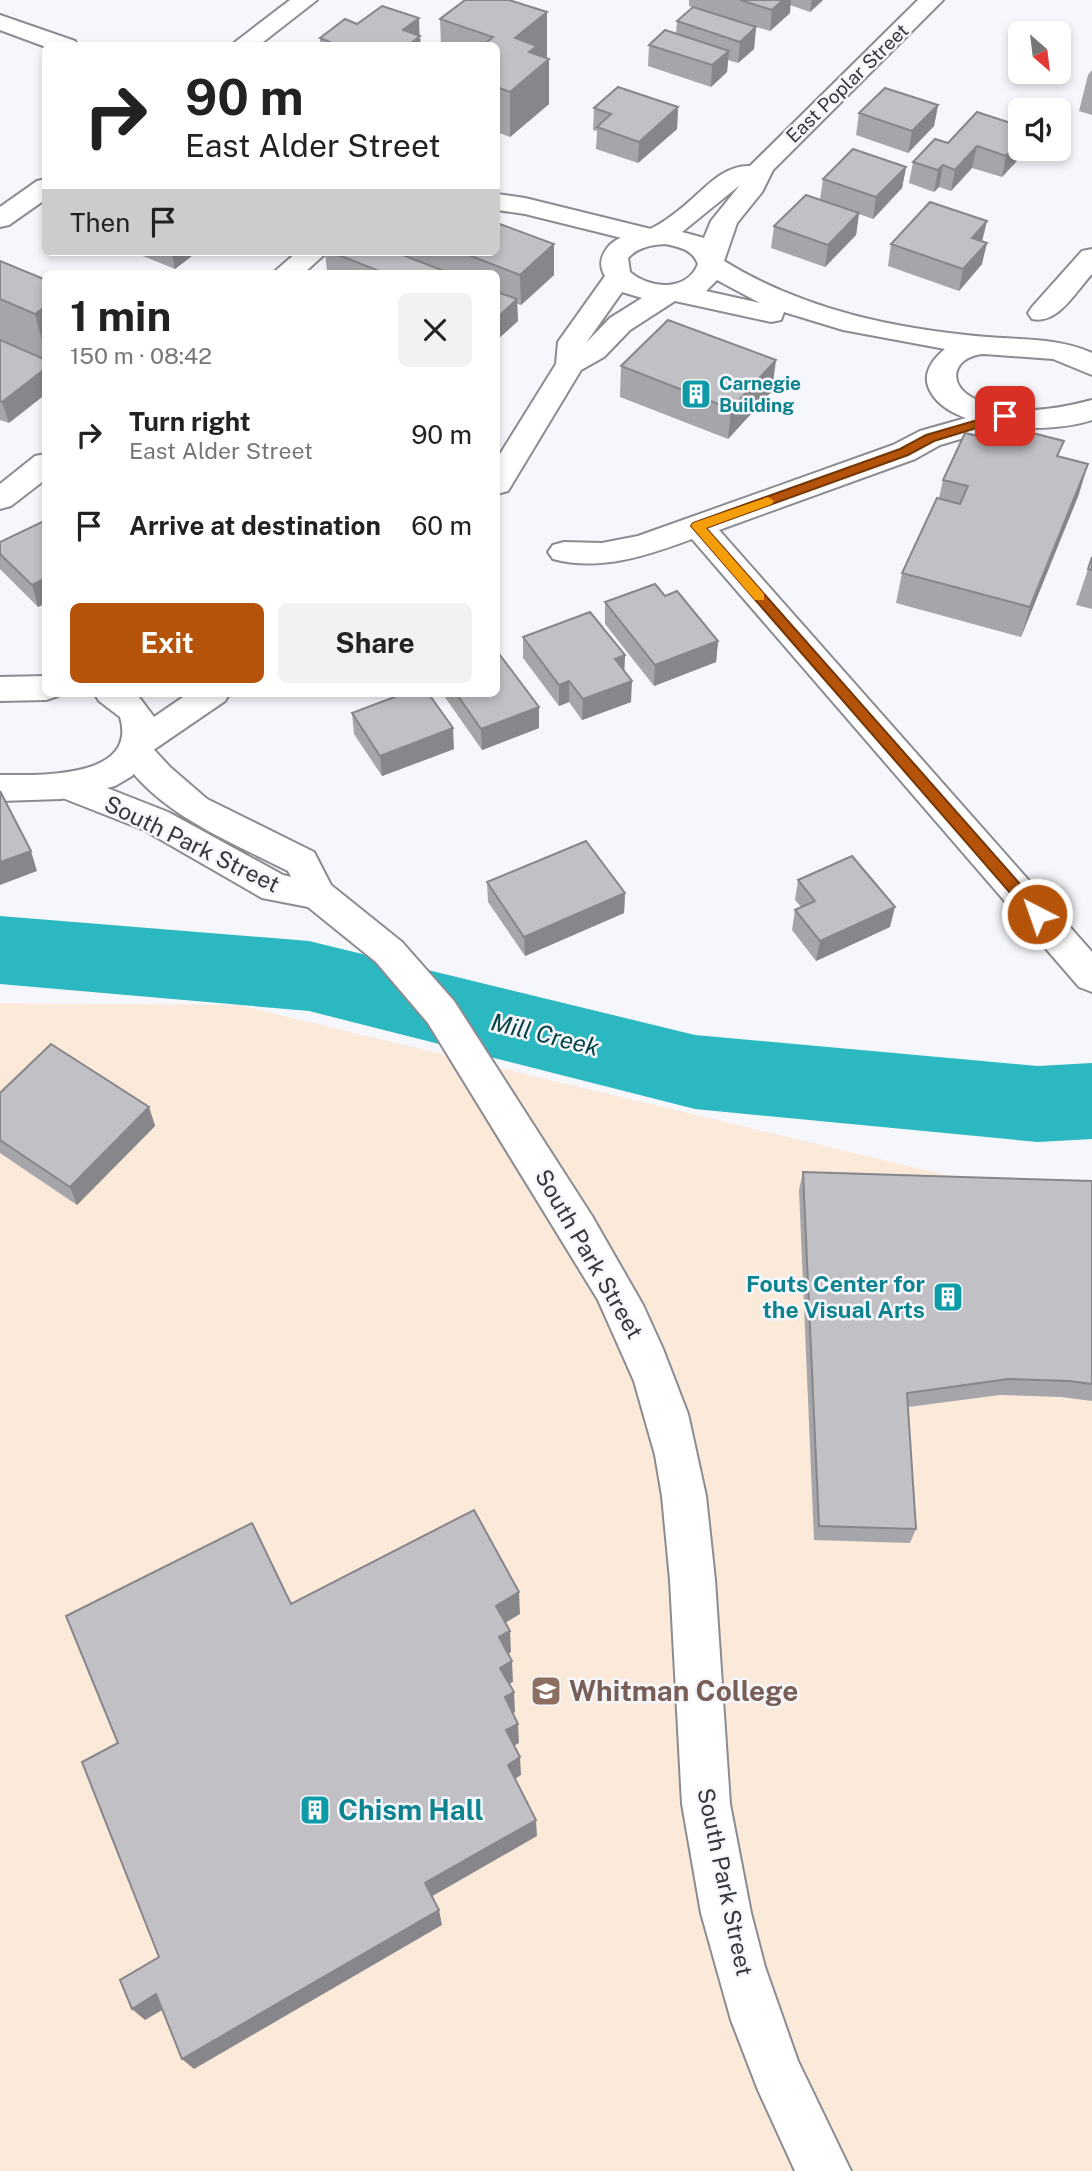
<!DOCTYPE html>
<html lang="en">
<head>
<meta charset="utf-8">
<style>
	body { margin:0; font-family:"Public Sans",sans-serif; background:#f2f2f2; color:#222; height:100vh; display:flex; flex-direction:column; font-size:26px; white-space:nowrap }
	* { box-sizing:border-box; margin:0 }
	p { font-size:23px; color:#767676 }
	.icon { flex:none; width:38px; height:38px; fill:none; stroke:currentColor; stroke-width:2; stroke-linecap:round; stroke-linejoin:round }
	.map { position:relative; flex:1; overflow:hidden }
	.drawer { position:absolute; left:42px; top:270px; width:458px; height:427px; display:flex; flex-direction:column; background:#fff; border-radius:10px; box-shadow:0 4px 10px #0003 }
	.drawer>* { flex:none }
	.guide { position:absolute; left:42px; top:42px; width:458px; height:214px; border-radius:10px; box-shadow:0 4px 10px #0003; background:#fff; color:#222; overflow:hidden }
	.needle { width:46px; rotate:152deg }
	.controls { position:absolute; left:1008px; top:21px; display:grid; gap:14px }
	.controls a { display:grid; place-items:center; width:63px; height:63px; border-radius:10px; background:#fff; box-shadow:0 4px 10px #0003; font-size:35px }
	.pin { position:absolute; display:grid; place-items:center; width:60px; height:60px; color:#fff; margin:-30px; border-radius:14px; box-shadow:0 4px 10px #0006 }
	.me { position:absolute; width:77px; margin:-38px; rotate:319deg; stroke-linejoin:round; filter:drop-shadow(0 0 5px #0008) }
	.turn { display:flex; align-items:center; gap:24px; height:147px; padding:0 28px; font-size:32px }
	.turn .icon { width:91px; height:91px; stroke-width:2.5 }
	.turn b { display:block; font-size:49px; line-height:60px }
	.then { display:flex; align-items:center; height:66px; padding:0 28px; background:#0003; gap:14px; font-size:26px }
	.round { display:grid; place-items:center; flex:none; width:74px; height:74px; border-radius:10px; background:#f2f2f2 }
	.head { display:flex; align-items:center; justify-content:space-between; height:119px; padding:0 28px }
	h1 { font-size:42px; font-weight:700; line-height:52px }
	.button { display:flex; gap:14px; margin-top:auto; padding:14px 28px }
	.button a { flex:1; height:80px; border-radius:10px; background:#b45309; color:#fff; font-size:28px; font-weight:700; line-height:80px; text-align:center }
	.button a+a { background:#f2f2f2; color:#222 }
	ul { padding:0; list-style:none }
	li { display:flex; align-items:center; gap:21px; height:91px; padding:0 28px }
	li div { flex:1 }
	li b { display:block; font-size:26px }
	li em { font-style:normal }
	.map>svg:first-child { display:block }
	.education { fill:#fbead9 }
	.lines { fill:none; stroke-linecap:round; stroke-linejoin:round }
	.river { fill:#2cb8c1; fill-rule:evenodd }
	.minor-casing { stroke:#8a8c91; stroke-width:4 }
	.major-casing { stroke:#8a8c91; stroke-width:4 }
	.minor { fill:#fff; fill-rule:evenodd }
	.major { fill:#fff; fill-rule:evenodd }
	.wall { fill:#a6a5a9 }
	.shaded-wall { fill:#87868a }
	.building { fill:#c1c0c5; stroke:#87868a; stroke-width:2 }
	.route { fill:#b45309; stroke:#753606; stroke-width:2 }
	.slow { fill:#f59e0b }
	.labels { text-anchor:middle; stroke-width:5; stroke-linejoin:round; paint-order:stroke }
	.far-street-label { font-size:19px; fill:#363739; stroke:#f5f7fc }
	.far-culture-label { font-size:19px; font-weight:bold; fill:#0d838f; stroke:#f5f7fc; text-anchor:start }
	.street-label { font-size:23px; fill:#363739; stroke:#f5f7fc }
	.culture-label { font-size:23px; font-weight:bold; fill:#0d838f; stroke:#f5f7fc; text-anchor:end }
	.water-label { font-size:24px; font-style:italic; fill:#054347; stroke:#f5f7fc }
	.near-education-label { font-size:28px; font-weight:bold; fill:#785e54; stroke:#f5f7fc; text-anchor:start }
	.near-culture-label { font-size:28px; font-weight:bold; fill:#0d838f; stroke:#f5f7fc; text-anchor:start }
</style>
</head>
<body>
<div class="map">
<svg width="1092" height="2171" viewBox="0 0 1092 2171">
	<rect width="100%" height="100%" fill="#f5f7fc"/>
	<path class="education" d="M0,1003L238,1005L1092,1210V2171H0Z"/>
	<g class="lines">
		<path class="river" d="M0,916L309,941L695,1035L1038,1066L1092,1063V1139L1038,1142L695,1109L309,1011L0,984Z"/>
		<g class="minor-casing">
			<g id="minor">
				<path d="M290,0H317L258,46H230Z"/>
				<path d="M0,15L75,41L78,46L46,47L0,30Z"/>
				<path d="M46,179V199L9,225L0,227V207L37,181Z"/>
				<path d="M497,194L525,198L659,231L663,237L659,243L650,245L525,214L497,210Z"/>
				<path d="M1092,249V274C1076,291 1058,325 1032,319L1028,313L1032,307L1082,251Z"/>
				<path d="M297,252H327L304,273H273Z"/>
				<path d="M1005,407L1015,409L1020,416L1015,423L940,445L915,459L719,530L1092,952V992L1079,987L692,539C649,555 600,572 553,559L548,552L553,545L564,542L602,543L638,536L893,445L920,431Z"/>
				<path d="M46,454V479L11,506L0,509V484L35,456Z"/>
				<path d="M134,738L146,741L170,767L207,799L314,852L331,885L402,942L454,1001L592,1216L643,1305L663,1349L688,1414L706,1496L715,1580L730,1804L751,1913L765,1967L798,2061L851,2171H795L758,2090L731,2020L701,1913L682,1804L670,1580L662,1496L655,1455L634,1381L598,1300L428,1023L376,962L308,907L262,898L144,830L55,795L50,786L55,777L67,773L79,777L168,812L283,875L291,877L288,871C228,840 152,812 117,750L122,741Z"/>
			</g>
		</g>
		<g class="major-casing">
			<g id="major">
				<path d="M918,0H943L773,170L762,192L737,223L724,261C804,310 895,329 987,337C1023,340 1059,338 1092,353V375L1053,359L984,354C953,356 945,385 975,399C1012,417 1054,410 1092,400V420C1053,434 945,434 928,386C923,371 935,357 945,349L843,330L784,312L781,320L771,322L675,301L630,330L604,357L581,370L508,491L497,494V459L556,364L558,342L605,276C599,266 600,257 608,247C618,235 633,235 647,230C657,227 670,217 679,210C701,194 720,165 750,166ZM740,185L711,221L704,238L682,232ZM665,244C679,247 692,249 698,264C687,292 650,289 630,272L628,258C638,247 651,245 665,244ZM717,280L760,303L706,291ZM622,292L642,298L610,318L586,343Z"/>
				<path d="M46,676V693H60L58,696L46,700L0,701V677Z"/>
				<path d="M94,693H136L154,717L189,693H230L225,701L149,753L132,776L115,786L61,799L0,801V775C36,775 139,780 120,717L99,701Z"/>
			</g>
		</g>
		<use href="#minor" class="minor"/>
		<use href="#major" class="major"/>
	</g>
	<g class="wall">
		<path d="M465,0L549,59V104L510,137L497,132V46H441L440,19Z"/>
		<path d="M689,0H823L810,12L790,5V13L770,31L689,6Z"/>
		<path d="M677,21L756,27L754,49L738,63L728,60L727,72L711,87L648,66L649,45L676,34Z"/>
		<path d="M357,24L421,39L420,46H320V38Z"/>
		<path d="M1092,70V115L1079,111L1088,75Z"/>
		<path d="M938,105L934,126L908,153L856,135L859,113Z"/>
		<path d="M678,107L677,129L638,163L596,149L597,131L593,130L594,108Z"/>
		<path d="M948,143L1020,149H1026V151L1002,177L972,168L951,191L939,187L934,192L909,183L913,162Z"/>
		<path d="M906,167L902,188L873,219L859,214L856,235L825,267L771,248L774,226L820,200L823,179Z"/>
		<path d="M983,241L982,264L959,291L888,266L891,244Z"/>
		<path d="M554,244V275L521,305L517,304L518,321L498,339L497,273H331L327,271L325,252H497Z"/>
		<path d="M133,252H197L175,269Z"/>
		<path d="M0,261L46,280V359L0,340Z"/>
		<path d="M0,340L9,423L0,420Z"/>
		<path d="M621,366L772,391L728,439L620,397Z"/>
		<path d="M1059,456L1079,494L1021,637L896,603L902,573L939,498L943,480Z"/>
		<path d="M46,520V603L38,607L0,569V542Z"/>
		<path d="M1092,557V609L1076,605Z"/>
		<path d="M665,596L718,641L716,662L654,686L605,624V602Z"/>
		<path d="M523,637L625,655L624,671L631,702L582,720L569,702L559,706L523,658Z"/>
		<path d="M442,693H497L539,728L482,750Z"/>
		<path d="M352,713L454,749L382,776L354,734Z"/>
		<path d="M798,880L890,927L816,961L792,930L795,910L801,907L795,900Z"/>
		<path d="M487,882L625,893L624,913L525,956L488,902Z"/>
		<path d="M0,1093L149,1107L155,1126L77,1205L0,1153Z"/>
		<path d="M803,1172L1092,1181V1401L1061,1397L1000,1395L908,1407L916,1529L910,1543L814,1540L799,1190Z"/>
	</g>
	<g class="shaded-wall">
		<path d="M783,0H791L790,13L770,31L772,10Z"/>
		<path d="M812,0H823L810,12Z"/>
		<path d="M547,12V57L537,65L549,59V104L510,137V92L515,38Z"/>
		<path d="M419,18L420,46H404L403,30Z"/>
		<path d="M756,27L754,49L738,63L740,42Z"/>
		<path d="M729,51L727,72L711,87L712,65Z"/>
		<path d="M938,105L934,126L908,153L912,131Z"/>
		<path d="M678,107L677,129L638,163L639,142Z"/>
		<path d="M1020,140V149H1026V151L1002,177L1006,156Z"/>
		<path d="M977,146L972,168L951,191L955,170Z"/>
		<path d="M943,165L939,187L934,192L938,170Z"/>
		<path d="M906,167L902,188L873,219L876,197Z"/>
		<path d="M859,213L856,235L825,267L828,245Z"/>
		<path d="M987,221L982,242L972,238Z"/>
		<path d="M987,243L982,264L959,291L963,269Z"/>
		<path d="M554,244V275L521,305L520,275Z"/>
		<path d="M172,252H197L175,269Z"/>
		<path d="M517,299L518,321L498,339L497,318Z"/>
		<path d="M46,306V356L35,314Z"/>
		<path d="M776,360L772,391L728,439L731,409Z"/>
		<path d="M46,368V394L9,423L2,402Z"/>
		<path d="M1088,464L1079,494L1021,637L1030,607Z"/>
		<path d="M46,578V603L38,607L32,585Z"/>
		<path d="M718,641L716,662L654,686L655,665Z"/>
		<path d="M625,655L624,676L615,659Z"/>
		<path d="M569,681V702L559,706V685Z"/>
		<path d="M632,681L631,702L582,720L583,699Z"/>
		<path d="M539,707V728L482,750L481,729Z"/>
		<path d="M453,728L454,749L382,776L380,756Z"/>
		<path d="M31,851L37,871L0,885V862Z"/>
		<path d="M625,893L624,913L525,956L524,937Z"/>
		<path d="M895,907L890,927L816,961L820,941Z"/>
		<path d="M149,1107L155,1126L77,1205L70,1187Z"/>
		<path d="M519,1592L520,1614L497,1628L496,1606Z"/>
		<path d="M510,1631L511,1652L500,1658L499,1637Z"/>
		<path d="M512,1661L513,1682L502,1688L500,1668Z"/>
		<path d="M514,1692L515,1712L506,1717L505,1697Z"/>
		<path d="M518,1724L519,1743L508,1749L506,1730Z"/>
		<path d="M520,1757L521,1775L509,1783L508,1765Z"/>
		<path d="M536,1820L537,1836L429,1898L425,1883Z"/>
		<path d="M439,1910L442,1925L194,2069L182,2059Z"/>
		<path d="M156,1994L169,2006L145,2020L132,2009Z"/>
	</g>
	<g class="building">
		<path d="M465,0H509L547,12L515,38L537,46L529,52L549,59L510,92L497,87V46H482L493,37L440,19Z"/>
		<path d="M740,0H783L772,10Z"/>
		<path d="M382,6L419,18L403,30L420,36L407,46H327L332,43L320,38L345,19L357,24Z"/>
		<path d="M693,7L756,27L740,42L677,21Z"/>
		<path d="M665,30L729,51L712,65L649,45Z"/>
		<path d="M618,87L678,107L639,142L597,127L611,114L594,108Z"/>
		<path d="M885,88L938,105L912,131L859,113Z"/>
		<path d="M977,112L1020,126V140L1006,156L977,146L955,170L943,165L938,170L913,162L935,139L948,143Z"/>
		<path d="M853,149L906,167L876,197L823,179Z"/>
		<path d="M806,195L859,213L828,245L774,226Z"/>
		<path d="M930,202L987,221L972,238L987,243L963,269L891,244Z"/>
		<path d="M497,223L554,244L520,275L461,252H497Z"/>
		<path d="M331,252H395L449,273H384Z"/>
		<path d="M0,261L46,280V306L35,314L0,299Z"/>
		<path d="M497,292L517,299L497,318Z"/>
		<path d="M668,320L776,360L731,409L621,366Z"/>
		<path d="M0,340L46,360V368L2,402L0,401Z"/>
		<path d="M985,421L1064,441L1057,456L1088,464L1030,607L902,573L937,498L960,504L968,486L943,480L965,433L978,436Z"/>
		<path d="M46,520V578L32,585L0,554V542Z"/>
		<path d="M1092,557V570L1088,569Z"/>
		<path d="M655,584L665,596L677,591L718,641L655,665L605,602Z"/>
		<path d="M590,612L625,655L615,659L632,681L583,699L569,681L559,685L523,637Z"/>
		<path d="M497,651L539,707L481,729L456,693H497Z"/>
		<path d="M405,693H428L453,728L380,756L352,713Z"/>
		<path d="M0,791L31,851L0,862Z"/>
		<path d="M586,841L625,893L524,937L487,882Z"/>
		<path d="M852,856L895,907L820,941L795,910L815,901L798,880Z"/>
		<path d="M51,1044L149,1107L70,1187L0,1140V1093Z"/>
		<path d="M803,1172L1092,1181V1384L1069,1381L1008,1379L907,1393L916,1529L819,1526Z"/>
		<path d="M474,1510L519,1592L496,1606L510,1631L499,1637L512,1661L500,1668L514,1692L505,1697L518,1724L506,1730L520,1757L508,1765L536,1820L425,1883L439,1910L182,2059L156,1994L132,2009L120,1980L159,1957L82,1762L118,1743L66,1616L252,1523L291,1604Z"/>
	</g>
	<path class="route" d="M1005,412L1009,413V418L934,441L908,455L706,528L1043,910L1045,914L1037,920L1032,918L691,526L693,523L900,449L926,435Z"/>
	<path class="slow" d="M768,497L774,501L772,504L706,528L764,594V600H755L691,526L693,523Z"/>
	<defs>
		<g id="building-square" transform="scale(1.575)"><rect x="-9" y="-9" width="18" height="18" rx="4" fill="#0f9aa8" stroke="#f5f7fc"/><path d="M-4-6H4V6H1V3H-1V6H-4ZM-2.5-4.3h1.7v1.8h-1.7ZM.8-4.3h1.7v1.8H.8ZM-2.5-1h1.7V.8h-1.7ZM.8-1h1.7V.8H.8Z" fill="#fff"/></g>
		<g id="university-square" transform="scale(1.575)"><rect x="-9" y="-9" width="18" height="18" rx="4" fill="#8d6e63" stroke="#f5f7fc"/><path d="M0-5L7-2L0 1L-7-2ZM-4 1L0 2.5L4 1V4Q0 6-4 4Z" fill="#fff"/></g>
	</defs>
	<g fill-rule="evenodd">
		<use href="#building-square" x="696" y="394"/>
		<use href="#building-square" x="948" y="1297"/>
		<use href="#university-square" x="546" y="1691"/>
		<use href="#building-square" x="315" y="1810"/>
	</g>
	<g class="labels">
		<g class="far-street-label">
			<text transform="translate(847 83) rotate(-44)" y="7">East Poplar Street</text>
		</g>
		<g class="far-culture-label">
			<text x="719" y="390">Carnegie<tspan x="719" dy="22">Building</tspan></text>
		</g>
		<g class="street-label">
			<text transform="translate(192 844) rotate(26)" y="8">South Park Street</text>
			<text transform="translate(589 1254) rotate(60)" y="8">South Park Street</text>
			<text transform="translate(725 1882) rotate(78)" y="8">South Park Street</text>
		</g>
		<g class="culture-label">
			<text x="925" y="1292">Fouts Center for<tspan x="925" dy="26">the Visual Arts</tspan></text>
		</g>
		<g class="water-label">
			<text transform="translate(545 1035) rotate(14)" y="8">Mill Creek</text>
		</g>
		<g class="near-education-label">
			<text x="569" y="1701">Whitman College</text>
		</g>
		<g class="near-culture-label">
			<text x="338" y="1820">Chism Hall</text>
		</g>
	</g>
</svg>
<div class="controls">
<a><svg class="needle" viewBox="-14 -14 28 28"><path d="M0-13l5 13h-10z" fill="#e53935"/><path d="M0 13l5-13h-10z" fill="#767676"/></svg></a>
<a><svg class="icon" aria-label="sound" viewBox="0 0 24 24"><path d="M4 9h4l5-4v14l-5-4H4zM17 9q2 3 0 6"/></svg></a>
</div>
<div class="pin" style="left:1005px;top:416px;background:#d93025"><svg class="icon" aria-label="arrive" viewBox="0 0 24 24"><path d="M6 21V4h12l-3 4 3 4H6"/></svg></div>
<svg class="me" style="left:1037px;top:914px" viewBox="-20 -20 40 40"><circle r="17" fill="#b45309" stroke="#fff" stroke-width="3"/><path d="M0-11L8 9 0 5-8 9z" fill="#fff"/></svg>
<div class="guide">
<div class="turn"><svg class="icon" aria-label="right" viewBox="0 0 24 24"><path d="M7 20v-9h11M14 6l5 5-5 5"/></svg><div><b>90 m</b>East Alder Street</div></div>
<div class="then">Then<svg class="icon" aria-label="arrive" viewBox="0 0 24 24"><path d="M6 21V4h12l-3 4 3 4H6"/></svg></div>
</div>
<section class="drawer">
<div class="head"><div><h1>1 min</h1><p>150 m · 08:42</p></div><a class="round"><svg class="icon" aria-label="close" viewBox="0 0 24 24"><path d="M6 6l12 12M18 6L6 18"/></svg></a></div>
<ul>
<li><svg class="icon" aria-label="right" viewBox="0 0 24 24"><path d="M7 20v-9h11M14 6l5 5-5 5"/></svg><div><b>Turn right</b><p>East Alder Street</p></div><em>90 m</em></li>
<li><svg class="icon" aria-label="arrive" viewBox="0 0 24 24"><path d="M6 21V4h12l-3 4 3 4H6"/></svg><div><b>Arrive at destination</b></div><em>60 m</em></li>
</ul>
<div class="button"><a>Exit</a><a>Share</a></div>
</section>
</div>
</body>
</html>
